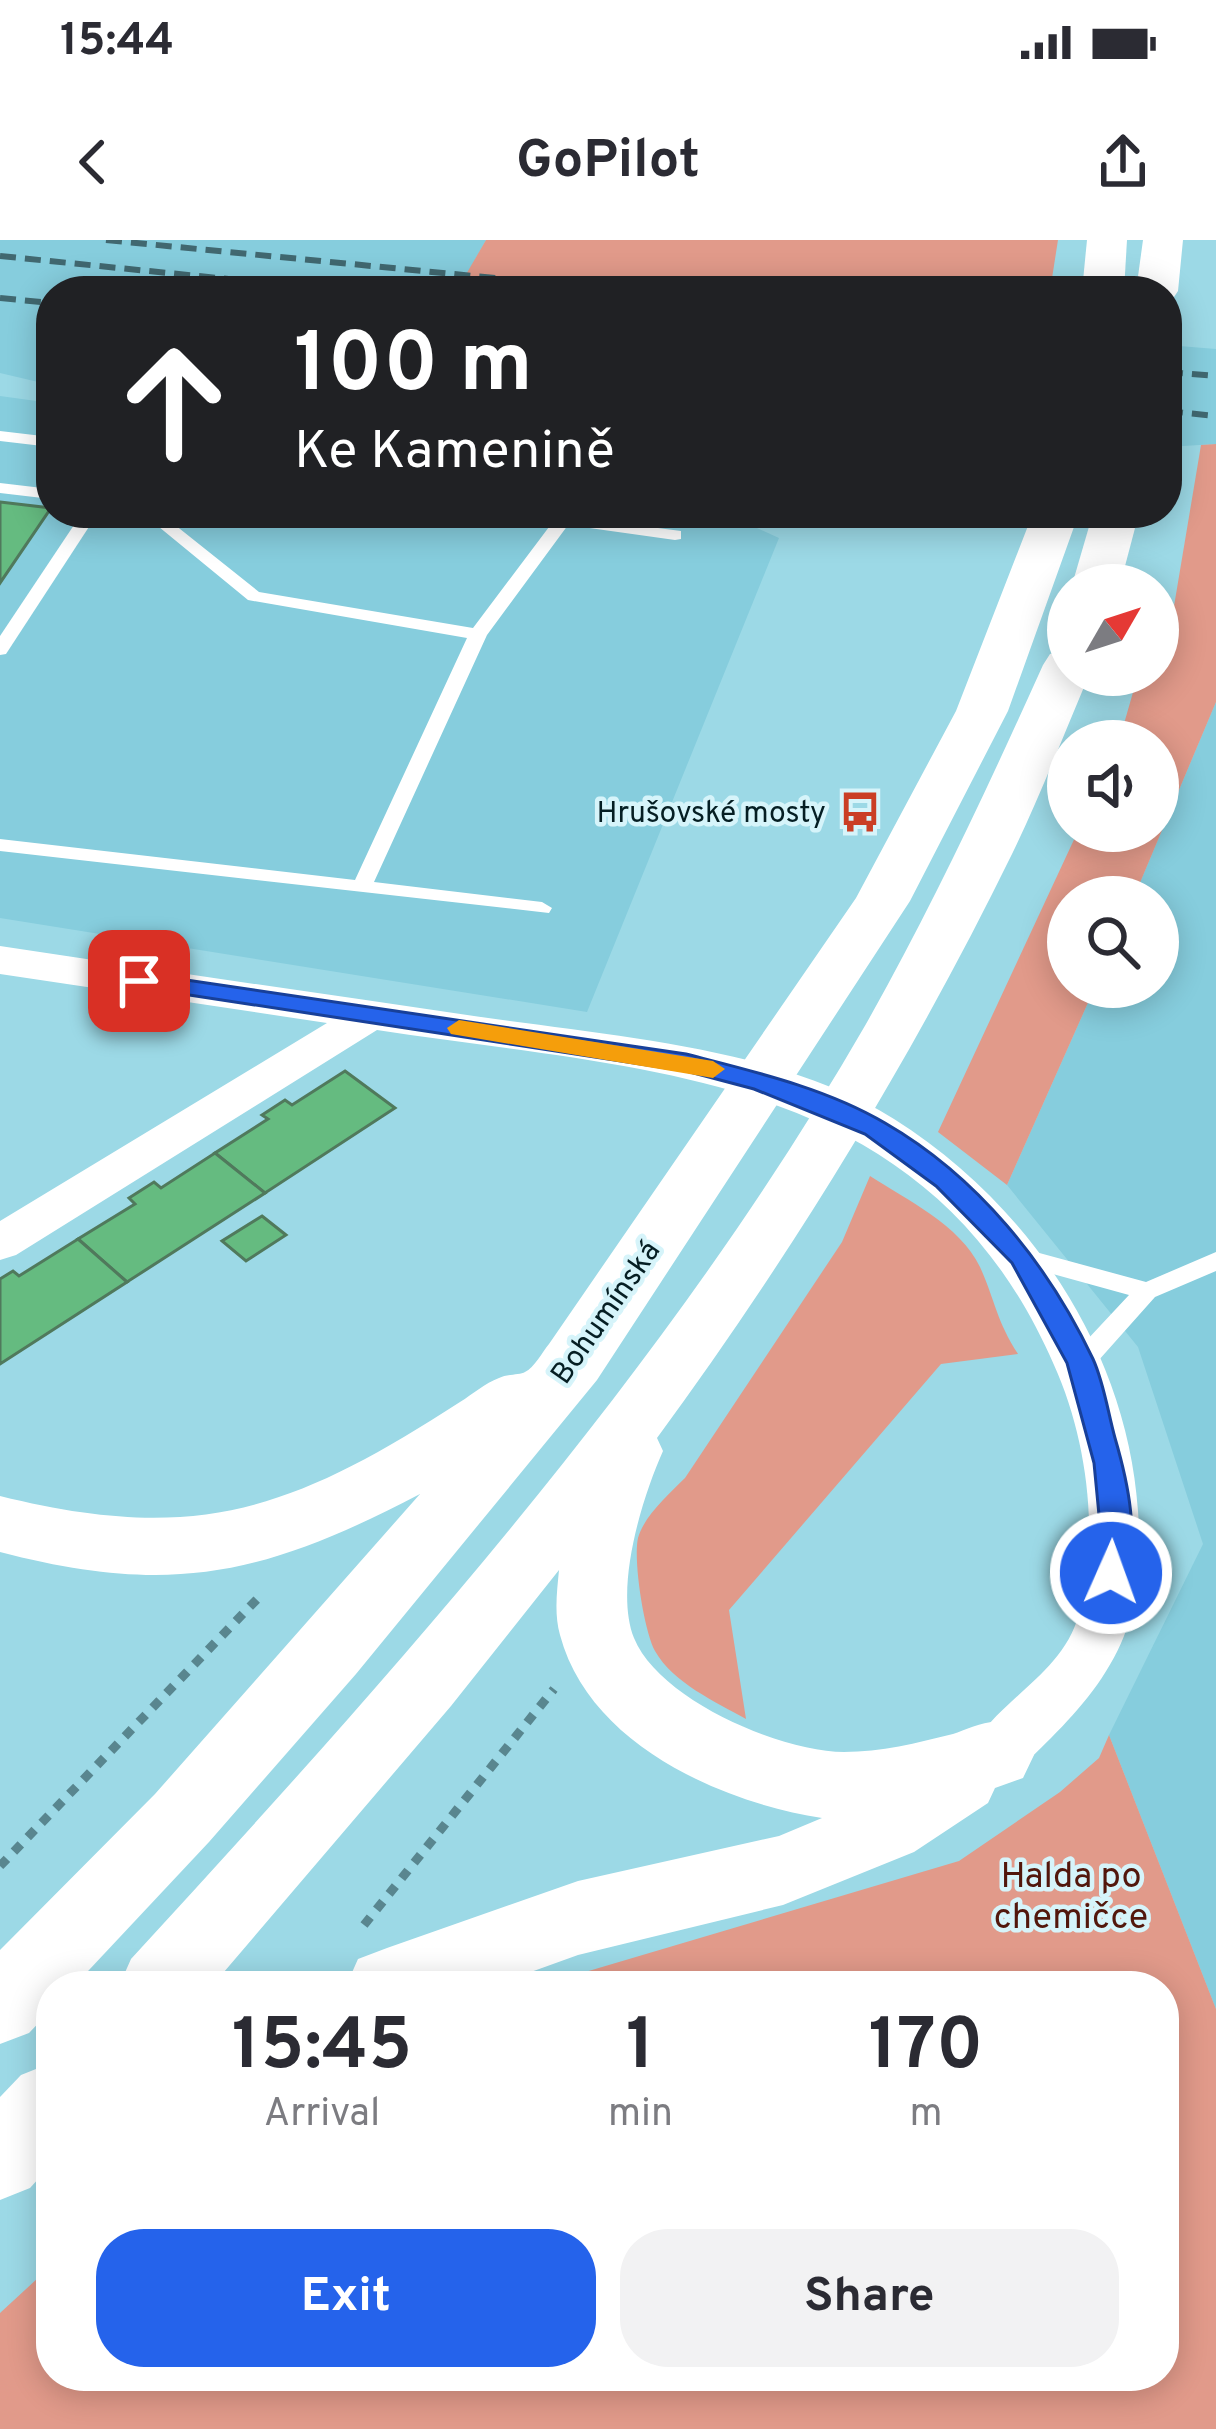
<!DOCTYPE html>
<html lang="en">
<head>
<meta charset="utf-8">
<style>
	body { margin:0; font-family:Overpass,sans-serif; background:#f2f2f3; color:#2b2b33; height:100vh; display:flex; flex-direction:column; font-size:45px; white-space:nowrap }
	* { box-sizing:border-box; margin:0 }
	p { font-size:39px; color:#7c7c81 }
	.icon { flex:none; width:66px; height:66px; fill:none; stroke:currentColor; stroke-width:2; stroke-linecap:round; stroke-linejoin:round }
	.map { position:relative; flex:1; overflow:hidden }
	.drawer { position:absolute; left:36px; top:1731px; width:1143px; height:420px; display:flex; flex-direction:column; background:#fff; border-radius:48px; box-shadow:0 6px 30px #0003 }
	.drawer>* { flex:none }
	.hud { position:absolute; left:36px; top:36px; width:1146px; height:252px; border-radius:48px; box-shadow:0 6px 30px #0003; background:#202124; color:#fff; overflow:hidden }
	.needle { width:78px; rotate:51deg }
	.controls { position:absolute; left:1047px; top:324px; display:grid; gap:24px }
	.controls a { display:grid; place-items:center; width:132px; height:132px; border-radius:50%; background:#fff; box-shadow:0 6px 30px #0003; font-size:60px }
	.pin { position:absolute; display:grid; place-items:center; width:102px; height:102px; color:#fff; margin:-51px; border-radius:24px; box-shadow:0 6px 18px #0006 }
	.me { position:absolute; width:132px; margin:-66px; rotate:2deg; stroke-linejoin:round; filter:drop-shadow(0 0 9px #0008) }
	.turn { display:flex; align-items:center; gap:42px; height:252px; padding:0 60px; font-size:54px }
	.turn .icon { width:156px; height:156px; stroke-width:2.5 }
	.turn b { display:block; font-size:84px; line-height:102px }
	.eta { display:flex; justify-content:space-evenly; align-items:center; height:204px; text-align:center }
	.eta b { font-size:72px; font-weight:700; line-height:84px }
	.cta { display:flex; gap:24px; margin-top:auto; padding:24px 60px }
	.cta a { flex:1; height:138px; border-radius:48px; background:#2563eb; color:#fff; font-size:48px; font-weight:700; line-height:138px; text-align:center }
	.cta a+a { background:#f2f2f3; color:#2b2b33 }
	.status { display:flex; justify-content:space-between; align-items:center; height:84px; padding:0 60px; background:#fff; direction:ltr }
	.status svg { height:33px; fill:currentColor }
	header { display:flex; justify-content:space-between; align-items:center; height:156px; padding:0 60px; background:#fff; font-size:54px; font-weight:700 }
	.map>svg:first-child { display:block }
	.built { fill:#86cddd }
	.green { fill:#e19a8a }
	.building { fill:#65bb80; stroke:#50795c; stroke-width:3 }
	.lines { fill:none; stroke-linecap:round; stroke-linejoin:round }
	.path { stroke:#59868f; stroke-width:9; stroke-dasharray:10 10; stroke-linecap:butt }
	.service { fill:#fff; fill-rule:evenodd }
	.minor { fill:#fff; fill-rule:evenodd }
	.secondary { fill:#fff; fill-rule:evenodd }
	.rail { stroke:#416870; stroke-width:6; stroke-dasharray:16 9; stroke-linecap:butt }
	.route { fill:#2563eb; stroke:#184099; stroke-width:3 }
	.slow { fill:#f59e0b }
	.labels { text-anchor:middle; stroke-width:9; stroke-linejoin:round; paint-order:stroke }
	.poi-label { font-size:30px; fill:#051e23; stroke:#d6f4fa; text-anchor:end }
	.street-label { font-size:30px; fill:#051e23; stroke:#d6f4fa }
	.near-park-label { font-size:36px; fill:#52170c; stroke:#d6f4fa }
</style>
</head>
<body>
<div class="status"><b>15:44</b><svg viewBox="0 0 49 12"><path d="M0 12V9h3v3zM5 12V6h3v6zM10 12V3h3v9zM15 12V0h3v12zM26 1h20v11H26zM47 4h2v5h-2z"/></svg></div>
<header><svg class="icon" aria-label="back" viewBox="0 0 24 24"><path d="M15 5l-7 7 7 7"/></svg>GoPilot<svg class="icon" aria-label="share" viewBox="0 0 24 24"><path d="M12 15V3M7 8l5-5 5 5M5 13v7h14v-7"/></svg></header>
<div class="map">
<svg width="1216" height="2189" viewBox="0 0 1216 2189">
	<rect width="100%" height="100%" fill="#9cd9e6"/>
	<g class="built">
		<path d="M0,0H486L462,43L561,51H51V145L0,133Z"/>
		<path d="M1167,105L1216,109V204L1167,207Z"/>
		<path d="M0,156L51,163V273H724L779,298L587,772L0,678Z"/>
		<path d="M1216,462V1769L1109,1495L1203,1304L1138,1107L1007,945L1095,747H1158V657H1134Z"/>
	</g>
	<g class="green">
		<path d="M486,0H1058L1050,51H561L461,43Z"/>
		<path d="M1216,204V462L1134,657H1068V747H1095L1007,945L938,892L1078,591H1158V501H1119L1138,435H1158V405L1168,402L1201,205Z"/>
		<path d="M870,936C907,960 960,985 980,1027C995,1060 996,1080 1018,1114L941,1124L729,1370L746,1479C716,1462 673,1443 655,1411C644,1391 633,1320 638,1298C644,1276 669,1254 685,1238L842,1002Z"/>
		<path d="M1109,1495L1216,1769V2189H0V2073L51,2026V2136H1164V1746H538L959,1621L1060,1552L1099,1518Z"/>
	</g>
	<g class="building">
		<path d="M0,262L51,268L0,343Z"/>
		<path d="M345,831L395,868L265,953L215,913L268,879L262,875L285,860L292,865Z"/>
		<path d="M215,913L265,953L127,1042L78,999L135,964L129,958L154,942L161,948Z"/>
		<path d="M262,976L286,995L246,1021L222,1001Z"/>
		<path d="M78,999L127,1042L0,1124V1039L13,1031L19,1036Z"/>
	</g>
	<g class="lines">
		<g class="path">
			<path d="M0,1626L263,1353"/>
			<path d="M364,1685L554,1449"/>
		</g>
		<g class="service">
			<path d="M0,191L51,197V207L0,201Z"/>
			<path d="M0,243L51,249V259L0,253Z"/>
			<path d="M82,273H98L6,414L0,415V396Z"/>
			<path d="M142,273H160L259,352L473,388L558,275L681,291V299L675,300L568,285L487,395L374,642L542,662L552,668L549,673L0,611V599L355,640L467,398L248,360Z"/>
			<path d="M1021,1008L1146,1042L1216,1012V1031L1155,1057L1090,1130H1072L1069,1123L1072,1116L1129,1055L1013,1023L1009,1017L1013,1011Z"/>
		</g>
		<path class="minor" d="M0,706C158,730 316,753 474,776C608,796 777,806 894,879C1029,964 1127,1110 1138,1271C1141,1313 1140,1357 1124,1396C1108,1436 1081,1468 1051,1498C1027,1521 1011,1544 976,1532L968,1515C994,1460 1062,1437 1079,1374C1100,1296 1087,1198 1054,1125C926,831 651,832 377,790L16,1015L0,1020V981L327,783L0,734Z"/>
		<g class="secondary">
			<path d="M1087,0H1127L1124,51H1082Z"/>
			<path d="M1143,0H1183L1178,51L1172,60L1167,61V51H1136Z"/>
			<path d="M1033,273H1079L1008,471L910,661L597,1140L356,1434L209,1602L74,1746H51V1770L29,1793L0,1804V1710L155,1554L420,1254C265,1335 172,1357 0,1312V1256C197,1305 293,1270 460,1162C473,1154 485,1143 499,1138C507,1134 520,1135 525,1132C534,1128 543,1111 549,1104L856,658L956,471Z"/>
			<path d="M1093,273H1139L1120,345H1072Z"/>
			<path d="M1068,410V435H1089C1064,494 1041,554 1013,612C913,817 792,1014 657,1198L663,1211C642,1258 614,1348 634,1398C659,1460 782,1512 844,1512C881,1512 917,1503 953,1494C965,1490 984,1481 997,1482C1005,1483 1015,1489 1023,1492L1034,1515L1023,1538L995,1548L988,1563L914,1612L783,1665L578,1715L492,1746H346L358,1719L387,1708L578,1641L779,1596L822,1578C720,1562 589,1504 560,1395C554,1374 557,1351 559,1330L451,1466L212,1746H119L131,1719C398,1428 668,1128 866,784C932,667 988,547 1043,425L1050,414Z"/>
			<path d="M51,1823V1925L30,1948L0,1960V1857L21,1835Z"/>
		</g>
		<g class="rail">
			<path d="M106,0L627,51"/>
			<path d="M0,16L347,51"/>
			<path d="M0,58L51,63"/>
			<path d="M1167,132L1216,136"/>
			<path d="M1167,171L1216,176"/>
		</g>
	</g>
	<path class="route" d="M139,733L686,814C752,831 826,848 885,883C977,936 1048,1024 1093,1119C1104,1143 1108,1173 1115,1198C1127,1239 1142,1302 1122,1342H1101L1096,1333L1102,1306L1094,1223L1067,1123L1012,1023L936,946L865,894L754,849L686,831L131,746L127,741Z"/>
	<path class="slow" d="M459,780L713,821L725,829L713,838L451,794L447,788Z"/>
	<defs>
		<g id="bus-bare" transform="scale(3.24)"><path d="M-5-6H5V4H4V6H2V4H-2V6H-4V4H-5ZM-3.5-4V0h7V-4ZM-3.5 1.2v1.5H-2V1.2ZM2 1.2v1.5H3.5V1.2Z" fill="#ca3e25" stroke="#d6f4fa" stroke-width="2.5" paint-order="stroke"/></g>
	</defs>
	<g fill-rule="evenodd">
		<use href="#bus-bare" x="860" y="572"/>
	</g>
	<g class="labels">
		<g class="poi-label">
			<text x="826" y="582">Hrušovské mosty</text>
		</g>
		<g class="street-label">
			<text transform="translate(605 1072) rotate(-55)" y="10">Bohumínská</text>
		</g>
		<g class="near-park-label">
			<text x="1071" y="1647">Halda po<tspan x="1071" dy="41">chemičce</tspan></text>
		</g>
	</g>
</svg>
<div class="controls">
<a><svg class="needle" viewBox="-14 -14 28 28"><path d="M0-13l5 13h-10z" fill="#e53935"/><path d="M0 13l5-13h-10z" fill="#7c7c81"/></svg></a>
<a><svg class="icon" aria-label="sound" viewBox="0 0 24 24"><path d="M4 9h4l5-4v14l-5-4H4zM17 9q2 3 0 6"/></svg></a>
<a><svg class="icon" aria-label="search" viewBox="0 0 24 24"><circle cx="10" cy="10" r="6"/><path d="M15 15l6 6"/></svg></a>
</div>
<div class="pin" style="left:139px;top:741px;background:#d93025"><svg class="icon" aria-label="arrive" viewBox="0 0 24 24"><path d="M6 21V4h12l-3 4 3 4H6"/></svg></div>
<svg class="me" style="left:1111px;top:1333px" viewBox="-20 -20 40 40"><circle r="17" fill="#2563eb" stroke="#fff" stroke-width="3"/><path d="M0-11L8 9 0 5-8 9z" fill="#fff"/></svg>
<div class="hud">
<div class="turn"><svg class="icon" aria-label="ahead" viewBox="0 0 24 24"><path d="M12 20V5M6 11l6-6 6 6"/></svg><div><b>100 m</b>Ke Kamenině</div></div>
</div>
<section class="drawer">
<div class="eta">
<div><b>15:45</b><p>Arrival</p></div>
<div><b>1</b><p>min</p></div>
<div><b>170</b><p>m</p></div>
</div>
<div class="cta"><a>Exit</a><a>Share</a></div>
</section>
</div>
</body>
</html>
